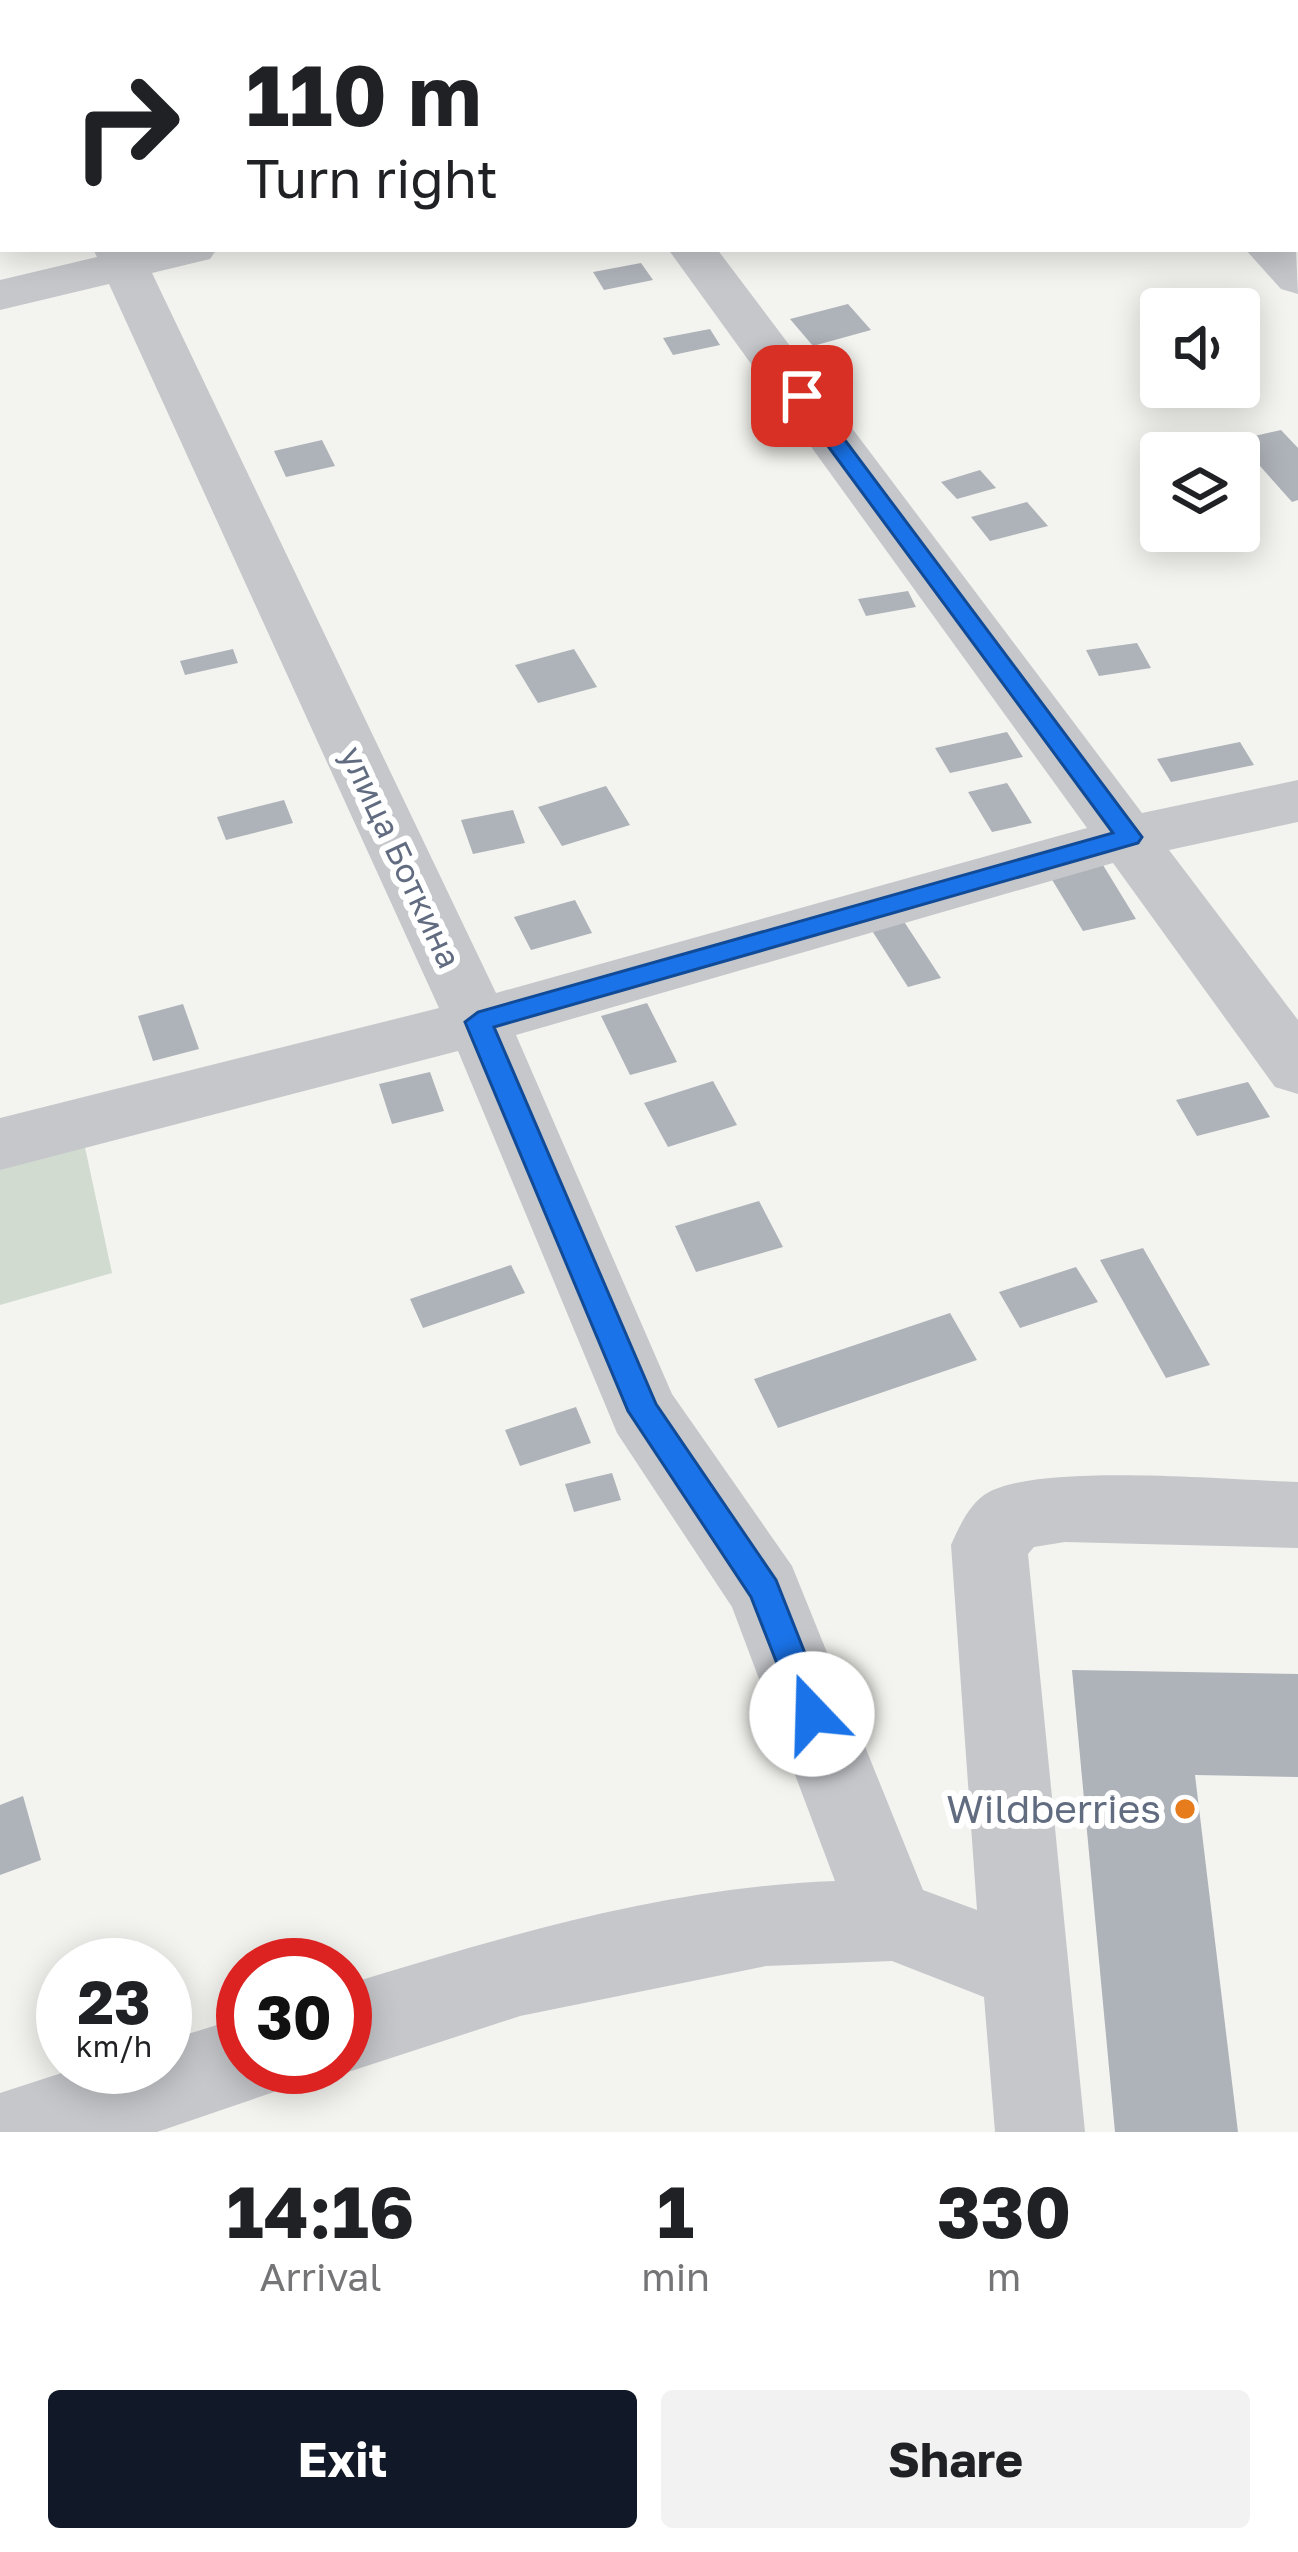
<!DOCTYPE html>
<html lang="en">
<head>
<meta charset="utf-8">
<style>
	body { margin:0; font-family:"Golos Text",sans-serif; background:#f2f2f2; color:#202124; height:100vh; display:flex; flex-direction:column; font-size:45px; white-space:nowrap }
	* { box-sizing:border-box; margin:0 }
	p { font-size:39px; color:#757577 }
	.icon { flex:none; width:66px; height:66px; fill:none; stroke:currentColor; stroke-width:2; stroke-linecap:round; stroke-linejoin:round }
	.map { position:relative; height:2132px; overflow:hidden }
	.side { display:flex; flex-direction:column; background:#fff; flex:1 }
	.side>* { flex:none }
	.top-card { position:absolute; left:0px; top:0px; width:1299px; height:252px; box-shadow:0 6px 30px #0003; background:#fff; color:#202124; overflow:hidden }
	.tools { position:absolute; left:1140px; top:288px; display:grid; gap:24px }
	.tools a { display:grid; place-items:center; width:120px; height:120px; border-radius:12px; background:#fff; box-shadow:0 6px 30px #0003; font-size:60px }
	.speed { position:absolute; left:36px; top:1938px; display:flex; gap:24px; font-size:60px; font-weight:700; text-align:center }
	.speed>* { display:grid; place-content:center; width:156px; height:156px; border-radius:50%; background:#fff; box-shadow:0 6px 30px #0003; line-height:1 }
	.speed small { font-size:30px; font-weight:400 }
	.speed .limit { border:18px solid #d22; background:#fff; color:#111 }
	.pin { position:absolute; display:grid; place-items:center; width:102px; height:102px; color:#fff; margin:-51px; border-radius:24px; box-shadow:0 6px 18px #0006 }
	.me { position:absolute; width:132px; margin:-66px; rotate:339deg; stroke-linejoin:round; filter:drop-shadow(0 0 9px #0008) }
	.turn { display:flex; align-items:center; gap:42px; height:252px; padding:0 48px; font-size:54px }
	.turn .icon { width:156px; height:156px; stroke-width:2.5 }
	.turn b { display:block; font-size:84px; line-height:102px }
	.eta { display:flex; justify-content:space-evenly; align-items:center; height:204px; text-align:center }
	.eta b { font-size:72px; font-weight:700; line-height:84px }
	.cta { display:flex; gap:24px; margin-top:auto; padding:24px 48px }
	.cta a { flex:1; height:138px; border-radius:12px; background:#111827; color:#fff; font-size:48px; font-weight:700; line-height:138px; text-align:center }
	.cta a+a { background:#f2f2f2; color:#202124 }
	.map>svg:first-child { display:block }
	.green { fill:#d2dbd0 }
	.building { fill:#aeb2b9 }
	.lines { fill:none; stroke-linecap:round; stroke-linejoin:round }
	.minor { fill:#c5c7cb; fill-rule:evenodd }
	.route { fill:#1a73e8; stroke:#114b97; stroke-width:3 }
	.poi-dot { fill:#e77c1c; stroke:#fff; stroke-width:4.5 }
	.labels { text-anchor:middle; stroke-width:12; stroke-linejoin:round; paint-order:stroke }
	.street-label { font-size:33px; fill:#626c81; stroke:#fff }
	.near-poi-label { font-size:39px; fill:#626c81; stroke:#fff; text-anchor:end }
</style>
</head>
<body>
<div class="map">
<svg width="1298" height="2132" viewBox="0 0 1298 2132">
	<rect width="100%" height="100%" fill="#f3f4ef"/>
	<path class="green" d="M83,1138L112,1273L0,1305V1162Z"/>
	<g class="building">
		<path d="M641,263L653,280L604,290L593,272Z"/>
		<path d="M848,304L871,330L813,346L790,319Z"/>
		<path d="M710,329L720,345L673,355L663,338Z"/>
		<path d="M1183,387H1220L1226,393L1196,401Z"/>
		<path d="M1281,430L1298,448V500L1292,502L1237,440Z"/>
		<path d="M322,440L335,466L286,477L274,451Z"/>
		<path d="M980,470L996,488L957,499L941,482Z"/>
		<path d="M1027,502L1048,526L990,541L971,517Z"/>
		<path d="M908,591L916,607L866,616L858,599Z"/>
		<path d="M1137,643L1151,668L1099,676L1086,650Z"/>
		<path d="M233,649L238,663L185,675L180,661Z"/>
		<path d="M574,649L597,687L538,703L515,665Z"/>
		<path d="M1007,732L1023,757L950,773L935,748Z"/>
		<path d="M1240,742L1254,765L1171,782L1157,759Z"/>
		<path d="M1007,783L1032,823L992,832L968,792Z"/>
		<path d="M606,786L630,825L562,846L538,807Z"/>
		<path d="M284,800L293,823L226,840L217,817Z"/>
		<path d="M513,810L525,843L473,854L461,820Z"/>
		<path d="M1103,865L1136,919L1083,931L1051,878Z"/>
		<path d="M575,900L592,933L531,950L514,917Z"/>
		<path d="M901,917L941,978L908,987L869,926Z"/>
		<path d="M647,1003L677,1062L630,1075L601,1016Z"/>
		<path d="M183,1004L199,1049L153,1061L138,1016Z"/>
		<path d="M430,1072L444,1111L392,1124L379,1084Z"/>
		<path d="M713,1081L737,1125L668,1147L644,1103Z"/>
		<path d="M1248,1082L1270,1117L1197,1136L1176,1100Z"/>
		<path d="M759,1201L783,1247L696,1272L675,1226Z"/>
		<path d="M1143,1248L1210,1365L1166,1378L1100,1260Z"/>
		<path d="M511,1265L525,1293L423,1328L410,1299Z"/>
		<path d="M1076,1267L1098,1302L1020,1328L999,1292Z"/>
		<path d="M950,1313L977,1360L778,1428L754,1379Z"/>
		<path d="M576,1407L591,1443L520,1466L505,1430Z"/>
		<path d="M612,1473L621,1500L574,1512L565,1484Z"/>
		<path d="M1072,1670L1298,1674V1777L1195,1775L1238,2132H1115Z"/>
		<path d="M23,1796L41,1860L0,1875V1805Z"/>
	</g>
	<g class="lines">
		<g class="minor">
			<path d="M0,0H28L30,3H3V14Z"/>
			<path d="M465,0H508L510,3H467Z"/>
			<path d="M93,249H217L210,259L152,273L496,993L1087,828L668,249H717L1142,813L1298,780V822L1169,850L1298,1020V1094L1275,1087L1113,863L516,1035L672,1394L792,1566L923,1890L977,1910L951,1545C959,1527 970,1502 989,1492C1043,1463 1229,1480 1298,1482V1548L1065,1542L1034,1547L1028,1554L1085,2132H995L984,1997L892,1961L766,1966L520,2016L345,2073L331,2067H345V1985C504,1936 668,1887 835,1881L732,1607L617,1433L458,1051L0,1170V1118L439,1008L109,284L0,310V280L97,257Z"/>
			<path d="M1245,249H1296L1298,294L1281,289Z"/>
			<path d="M243,2017V2067H285L274,2092L157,2132H0V2093L80,2067H165V2041Z"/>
		</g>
	</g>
	<path class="route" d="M802,390L809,392L1142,837L1138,843L494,1027L656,1404L776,1580L829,1714L824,1725L812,1729L801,1725L751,1597L628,1411L465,1022L478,1012L1113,833L794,400V392Z"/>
	<circle class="poi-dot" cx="1185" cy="1809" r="12"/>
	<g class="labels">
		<g class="street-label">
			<text transform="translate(401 857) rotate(65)" y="12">улица Боткина</text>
		</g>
		<g class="near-poi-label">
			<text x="1161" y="1823">Wildberries</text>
		</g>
	</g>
</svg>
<div class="tools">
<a><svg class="icon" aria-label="sound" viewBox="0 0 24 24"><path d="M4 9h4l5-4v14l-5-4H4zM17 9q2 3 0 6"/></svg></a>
<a><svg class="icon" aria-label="layers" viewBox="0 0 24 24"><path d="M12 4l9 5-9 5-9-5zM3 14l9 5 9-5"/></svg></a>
</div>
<div class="speed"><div>23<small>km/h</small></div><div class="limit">30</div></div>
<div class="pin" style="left:802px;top:396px;background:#d93025"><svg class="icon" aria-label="arrive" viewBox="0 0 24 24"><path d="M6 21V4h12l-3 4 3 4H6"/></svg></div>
<svg class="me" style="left:812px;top:1714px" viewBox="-20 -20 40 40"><circle r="19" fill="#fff"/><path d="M0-13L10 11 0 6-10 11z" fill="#1a73e8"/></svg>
<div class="top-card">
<div class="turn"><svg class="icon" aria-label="right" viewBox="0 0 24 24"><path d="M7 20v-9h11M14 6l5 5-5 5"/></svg><div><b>110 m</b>Turn right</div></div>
</div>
</div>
<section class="side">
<div class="eta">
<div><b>14:16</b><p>Arrival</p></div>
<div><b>1</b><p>min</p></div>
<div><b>330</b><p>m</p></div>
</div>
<div class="cta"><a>Exit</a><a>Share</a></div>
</section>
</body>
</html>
